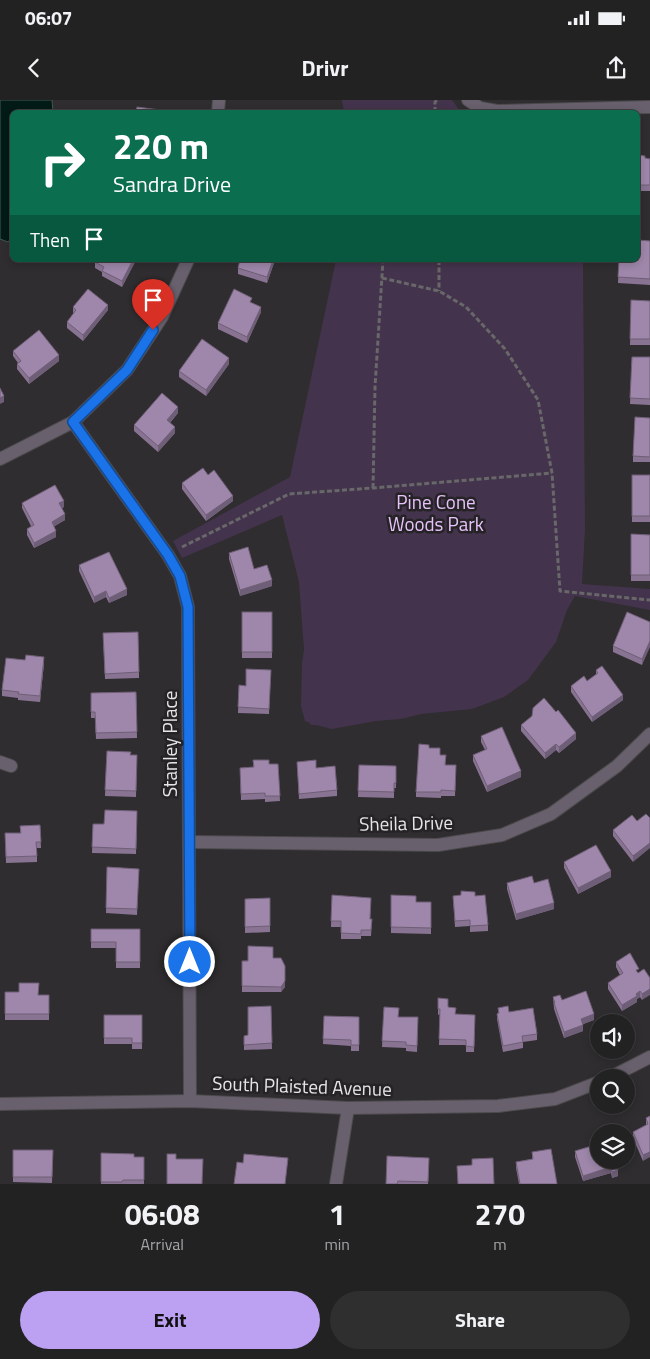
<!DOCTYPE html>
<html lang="en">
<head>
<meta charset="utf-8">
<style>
	body { margin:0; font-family:"Titillium Web",sans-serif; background:#2f2f30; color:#f1f3f6; height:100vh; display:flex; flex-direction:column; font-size:19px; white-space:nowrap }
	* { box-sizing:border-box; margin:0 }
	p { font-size:16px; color:#a3a4a6 }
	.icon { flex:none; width:28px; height:28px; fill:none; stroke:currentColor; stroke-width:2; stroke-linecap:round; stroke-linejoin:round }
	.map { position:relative; height:1084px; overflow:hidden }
	.drawer { display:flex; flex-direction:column; background:#232223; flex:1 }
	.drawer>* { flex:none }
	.guide { position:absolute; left:10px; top:10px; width:630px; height:152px; border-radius:8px; box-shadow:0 2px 8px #0003,0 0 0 1px #403f41; background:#0b6e4f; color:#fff; overflow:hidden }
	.buttons { position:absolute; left:590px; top:914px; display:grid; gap:10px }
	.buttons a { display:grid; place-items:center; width:45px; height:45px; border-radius:50%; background:#232223; box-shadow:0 2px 8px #0003,0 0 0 1px #403f41; font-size:25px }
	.pin { position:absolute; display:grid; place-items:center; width:42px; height:42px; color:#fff; margin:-51px -21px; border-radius:50% 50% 50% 0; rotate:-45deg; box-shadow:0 0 5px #0007 }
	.pin .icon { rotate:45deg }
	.me { position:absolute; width:55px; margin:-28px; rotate:0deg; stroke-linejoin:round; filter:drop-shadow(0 0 4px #0008) }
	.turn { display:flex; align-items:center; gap:18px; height:105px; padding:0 20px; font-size:22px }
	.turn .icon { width:65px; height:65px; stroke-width:2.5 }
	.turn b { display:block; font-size:35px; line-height:42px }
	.then { display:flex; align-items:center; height:48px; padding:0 20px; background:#0003; gap:10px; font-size:19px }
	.eta { display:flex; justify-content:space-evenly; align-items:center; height:85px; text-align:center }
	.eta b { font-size:30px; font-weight:700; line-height:35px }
	.button { display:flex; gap:10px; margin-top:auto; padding:10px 20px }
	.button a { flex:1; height:58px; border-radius:30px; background:#bca0f2; color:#111; font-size:20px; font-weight:700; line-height:58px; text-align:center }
	.button a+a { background:#2f2f30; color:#f1f3f6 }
	.status { display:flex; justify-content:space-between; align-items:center; height:35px; padding:0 25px; background:#232223; direction:ltr }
	.status svg { height:14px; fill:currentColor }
	header { display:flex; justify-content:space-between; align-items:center; height:65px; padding:0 20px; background:#232223; font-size:22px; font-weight:700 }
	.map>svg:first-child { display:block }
	.green { fill:#44334c }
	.water { fill:#021b16; stroke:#465754 }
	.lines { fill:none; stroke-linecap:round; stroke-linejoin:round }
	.minor-casing { stroke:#4c4a4c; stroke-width:14 }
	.path { stroke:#686769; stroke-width:3; stroke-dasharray:5 2.5; stroke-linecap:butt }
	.minor { stroke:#69606e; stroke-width:12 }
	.wall { fill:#887492 }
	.shaded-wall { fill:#6f5e77 }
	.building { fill:#9e87aa; stroke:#6f5e77 }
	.route-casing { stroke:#114b97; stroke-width:12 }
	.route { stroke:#1a73e8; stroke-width:9 }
	.labels { text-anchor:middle; stroke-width:5; stroke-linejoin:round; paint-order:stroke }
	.park-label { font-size:19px; fill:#e7c1fa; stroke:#252326 }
	.street-label { font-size:19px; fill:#e5e4e6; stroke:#252326 }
</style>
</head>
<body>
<div class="status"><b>06:07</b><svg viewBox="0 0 49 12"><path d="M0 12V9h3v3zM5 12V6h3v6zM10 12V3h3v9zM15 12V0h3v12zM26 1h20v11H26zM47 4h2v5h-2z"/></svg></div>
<header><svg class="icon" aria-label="back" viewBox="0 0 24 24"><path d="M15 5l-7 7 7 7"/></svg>Drivr<svg class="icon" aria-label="share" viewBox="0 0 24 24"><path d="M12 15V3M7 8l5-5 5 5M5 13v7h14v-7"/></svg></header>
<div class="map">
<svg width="650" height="1084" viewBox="0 0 650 1084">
	<rect width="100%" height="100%" fill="#2f2d2f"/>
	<g class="green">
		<path d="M342,0H452L461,12H344Z"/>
		<path d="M336,160H583L585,430L582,484L650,489V510L575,496L567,510L556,542L528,580L504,597L472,609L421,614L401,619L376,621L332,629L316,625H311L310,623L305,621L301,606L302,563L304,550L299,482L282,415L182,458L173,441L290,377Z"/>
	</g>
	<path class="water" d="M0,0H52L53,12H12V137L8,142L0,139Z"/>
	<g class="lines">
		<g class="minor-casing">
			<g id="minor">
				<path d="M468,0L480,8L497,11L650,7"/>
				<path d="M218,12L219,0"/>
				<path d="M73,322L168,455L180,476L188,507L190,1001"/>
				<path d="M0,359L73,322L127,270L162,217L188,160"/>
				<path d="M0,662L11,666"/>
				<path d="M190,742L438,745L502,735L551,714L617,666L650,634"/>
				<path d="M609,978L650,957"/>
				<path d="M0,1004L190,1001L348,1008L498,1006L555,999L599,982"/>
				<path d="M336,1084L348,1008"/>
			</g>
		</g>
		<g class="path">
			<path d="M435,12V2L437,0"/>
			<path d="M439,160V191"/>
			<path d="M382,178L439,191L466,207L505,249L538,300L552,373L560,491L650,500"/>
			<path d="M373,388L375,287L383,160"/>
			<path d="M182,447L289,394L373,388L552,373"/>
		</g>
		<use href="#minor" class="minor"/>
	</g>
	<g class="wall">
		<path d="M638,55L645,58L650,59V91H638Z"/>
		<path d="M650,141V185L618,183L619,160H638Z"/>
		<path d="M136,160L122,187L102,176V172L95,168V162Z"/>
		<path d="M275,160L267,183L238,174V168Z"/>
		<path d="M631,200L650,201V245H630Z"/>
		<path d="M252,203L261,212L247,243L218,229V223Z"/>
		<path d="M73,207L108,210L83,241L67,228V222L73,214Z"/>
		<path d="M13,251L59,261L29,284L17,269V264L18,263L13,256Z"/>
		<path d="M632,257H650V305L630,304Z"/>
		<path d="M229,264L206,296L179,277V271Z"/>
		<path d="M178,313L170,323L175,333L158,352L134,331V325Z"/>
		<path d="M650,318V362H633V356Z"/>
		<path d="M208,375L233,401L206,421L182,389V383Z"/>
		<rect x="632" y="375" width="18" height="47"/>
		<path d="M22,403L64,407L62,408L65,420L54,426L56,437L34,448L27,435V429L31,426L22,408Z"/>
		<path d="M631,434L650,435V481H631Z"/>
		<path d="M229,453L254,469L272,486L240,496L229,459Z"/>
		<path d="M79,465L127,495L109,503L106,497L94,503L79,471Z"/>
		<rect x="242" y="512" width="30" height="46"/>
		<path d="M650,522L642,565L613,552V546Z"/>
		<path d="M103,533L139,572V578L105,579Z"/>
		<path d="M44,563L40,602L18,600V598L2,596V590Z"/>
		<path d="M271,570L269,614L238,613L239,585L246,586Z"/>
		<path d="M596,570L623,600L592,622L571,592V586L587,581L596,575Z"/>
		<path d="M136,592L137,638L96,639L95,618H91V593Z"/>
		<path d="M521,625L576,639L559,653L556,650L545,659L521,631Z"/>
		<path d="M481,636L521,677L487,692L473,661V655L485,650L481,642Z"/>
		<path d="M429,648L440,655L446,665H456L455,696H441V698L416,697V692Z"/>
		<path d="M107,651L130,655H137L136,697L105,696Z"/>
		<path d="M253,660L269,664H278L280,701L265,702V699L241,700L240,668L253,667Z"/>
		<path d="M297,662L316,668L337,690V696L299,699Z"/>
		<path d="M359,665L396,666V688H394V698L358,697Z"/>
		<path d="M137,711L136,754L92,753L93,724H104Z"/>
		<path d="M637,721L633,762L613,736V730Z"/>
		<path d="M40,725L41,748H37V762L6,763L5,733H20V726Z"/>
		<path d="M564,762L611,777L578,794L564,768Z"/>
		<path d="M107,767L139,769L137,815L106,813Z"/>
		<path d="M507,783H534L554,809L516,820L507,789Z"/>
		<path d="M332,795L370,819H372L371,836H361V839H341V827H331Z"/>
		<path d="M391,795L416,802H431V834L391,833Z"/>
		<path d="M453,796H475L488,825V831L470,832V826L455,827Z"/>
		<path d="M270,798V832L245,833V799Z"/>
		<path d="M91,829H140V868H116V848H91Z"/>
		<path d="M273,858L285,887L281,892H242V861Z"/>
		<path d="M616,862L639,873L644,869L642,900L640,897L637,899V902L622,911L608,889V883L620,875L616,867Z"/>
		<path d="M5,892L39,895H49V920H5Z"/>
		<path d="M553,897L562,900L594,920L583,924V931L564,938L554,909Z"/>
		<path d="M438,898L456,914L475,915L474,952H466V945H439L440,914L438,915Z"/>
		<path d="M271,906L272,949L244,950V936L248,935Z"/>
		<path d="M384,907L399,917H418L417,952L406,951V948L382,947Z"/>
		<path d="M498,908L509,912L537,934V940L523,942V948L503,952L497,919V914L498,913Z"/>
		<path d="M104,915H142V949H132V944H104Z"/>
		<path d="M324,916L359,917V951H351V946L323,944Z"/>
		<path d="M650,1016L643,1061L633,1038V1032L646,1025V1018Z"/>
		<path d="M590,1040L618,1070V1076L612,1078L611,1073L583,1081L575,1057V1051L591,1046Z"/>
		<path d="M13,1050H53L52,1083L13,1082Z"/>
		<path d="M532,1052L557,1084H519L516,1068V1062L532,1059Z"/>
		<path d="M101,1053L134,1057H144V1084H101Z"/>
		<path d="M429,1058L428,1084H386Z"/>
	</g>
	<g class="shaded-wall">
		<path d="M133,160H136L122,187V181Z"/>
		<path d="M273,160H275L267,183V177Z"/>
		<path d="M108,205V210L83,241V235Z"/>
		<path d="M261,207V212L247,243V237Z"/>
		<path d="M59,255V261L29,284V278Z"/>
		<path d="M229,258V264L206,296V290Z"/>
		<path d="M4,296V302L0,304V298Z"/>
		<path d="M178,307V313L167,326V320Z"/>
		<path d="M175,327V333L158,352V346Z"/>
		<path d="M233,396V401L206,421V415Z"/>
		<path d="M64,401V407L59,409V403Z"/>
		<path d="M65,414V420L52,428V422Z"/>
		<path d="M56,431V437L34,448V443Z"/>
		<path d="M272,480V486L240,496V490Z"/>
		<path d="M127,489V495L109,503V498Z"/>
		<path d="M106,491V497L94,503V497Z"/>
		<path d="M650,541V547L642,565V559Z"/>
		<path d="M44,557V563L40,602V596Z"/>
		<path d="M623,595V600L592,622V617Z"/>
		<path d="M576,633V639L559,653V647Z"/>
		<path d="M556,644V650L545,659V653Z"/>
		<path d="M521,671V677L487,692V686Z"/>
		<path d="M650,743V748L633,762V756Z"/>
		<path d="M611,771V777L578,794V788Z"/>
		<path d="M554,803V809L516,820V814Z"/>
		<path d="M285,881V887L281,892V887Z"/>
		<path d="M650,889V895L642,900V894Z"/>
		<path d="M640,891V897L637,899V902L622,911V905Z"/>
		<path d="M594,914V920L581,925V919Z"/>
		<path d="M583,925V931L564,938V932Z"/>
		<path d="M650,1052V1057L643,1061V1055Z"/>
		<path d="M616,1065H618V1076L612,1078V1072Z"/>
		<path d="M611,1067V1073L583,1081V1076Z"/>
	</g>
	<g class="building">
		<path d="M137,7L168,11V12H136Z"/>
		<path d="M638,55L645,56V58L650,59V85H638Z"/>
		<path d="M638,140L650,141V179L618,177L619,160H638Z"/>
		<path d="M96,160H133L122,181L102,171L104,167L95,162Z"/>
		<path d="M240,160H273L267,177L238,168Z"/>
		<path d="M88,189L108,205L83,235L67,222L76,210L73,207Z"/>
		<path d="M234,189L252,198L250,202L261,207L247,237L218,223Z"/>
		<path d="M631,200L650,201V239H630Z"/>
		<path d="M39,230L59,255L29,278L17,264L21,261L13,251Z"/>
		<path d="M202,239L229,258L206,290L179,271Z"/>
		<path d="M632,257H650V299L630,298Z"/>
		<path d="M0,288L4,296L0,298Z"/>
		<path d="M162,293L178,307L167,320L175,327L158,346L134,325Z"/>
		<path d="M635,317L650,318V357L633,356Z"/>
		<path d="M203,368L208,375L214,370L233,396L206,415L182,383Z"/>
		<rect x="632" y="375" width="18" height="41"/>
		<path d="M55,385L64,401L59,403L65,414L52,422L56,431L34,443L27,429L34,425L22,403Z"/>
		<path d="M631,434L650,435V475H631Z"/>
		<path d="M248,447L254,469L267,465L272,480L240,490L229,453Z"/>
		<path d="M109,452L127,489L109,498L106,491L94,497L79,465Z"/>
		<rect x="242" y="512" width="30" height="40"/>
		<path d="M627,512L650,522V541L642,559L613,546Z"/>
		<path d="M138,532L139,572L105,574L103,533Z"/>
		<path d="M26,555L44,557L40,596L18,594L19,592L2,590L6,558L25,560Z"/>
		<path d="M602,566L623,595L592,617L571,586L584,576L587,581L598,573L596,570Z"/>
		<path d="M246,569L271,570L269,609L238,607L239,585L246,586Z"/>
		<path d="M136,592L137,632L96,633L95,612H91V593Z"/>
		<path d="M544,598L556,612L558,610L576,633L559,647L556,644L545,653L521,625L532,616L533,608Z"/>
		<path d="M502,627L521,671L487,686L473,655L487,649L481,636Z"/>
		<path d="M419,644L429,645V648H440V655H446L445,665H456L455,691L441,690V692H416Z"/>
		<path d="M107,651L131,652L130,655H137L136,691L105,690Z"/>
		<path d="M253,660H269V664H278L280,696H265V693L241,694L240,668L254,667Z"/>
		<path d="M316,660V668L335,666L337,690L299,694L297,662Z"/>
		<path d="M359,665L396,666V683H394V692L358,691Z"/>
		<path d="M105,710L137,711L136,749L92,747L93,724H104Z"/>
		<path d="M646,714L650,718V743L633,756L613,730L632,715L637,721Z"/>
		<path d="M40,725L41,742H36L37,756L6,757L5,733H21L20,726Z"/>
		<path d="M596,745L611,771L578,788L564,762Z"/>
		<path d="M107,767L139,769L137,809L106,808Z"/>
		<path d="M532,776L534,783L548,779L554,803L516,814L507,783Z"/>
		<path d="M461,791L475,792V796L485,795L488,825L470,826V820L455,821L453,796L461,795Z"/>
		<path d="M332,795L371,798L370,819H372L371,830H361V834L341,833V821H331Z"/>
		<path d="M391,795L416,796V802H431V828L391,827Z"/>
		<path d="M270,798V826L245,827V799Z"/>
		<path d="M91,829H140V862H116V842H91Z"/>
		<path d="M248,846L273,847V858H281L285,866V881L281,887L242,886V861H248Z"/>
		<path d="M630,853L639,869L636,870L638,873L644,869L650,878V889L642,894L640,891L636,894L637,896L622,905L608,883L623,873L616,862Z"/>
		<path d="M19,883H39L38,895H49V914H5V892H19Z"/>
		<path d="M586,891L594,914L581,919L583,925L564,932L554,903H555L553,897L560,895L562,900Z"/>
		<path d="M438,898L448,899V907L456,908L455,914L475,915L474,947L466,946V940L439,939L440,909H438Z"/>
		<path d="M271,906L272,943L244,945V936L248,935V907Z"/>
		<path d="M508,906L509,912L533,908L537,934L522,936L523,942L503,946L497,914L499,913L498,908Z"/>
		<path d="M384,907L399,908L398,917H418L417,946L406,945V942L382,941Z"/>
		<path d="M104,915H142V943H132V938H104Z"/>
		<path d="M324,916L359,917V945H351V940L323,939Z"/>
		<path d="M650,1016V1052L643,1055L633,1032L648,1024L646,1018Z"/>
		<path d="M599,1038V1060H617L618,1065H616L618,1070L612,1072L611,1067L583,1076L575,1051L592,1046L590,1040Z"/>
		<path d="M551,1049L557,1084H520L516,1062L533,1059L532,1052Z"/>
		<path d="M13,1050H53L52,1077H13Z"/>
		<path d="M101,1053L134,1054V1057H144V1080H123L122,1082H101Z"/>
		<path d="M167,1054H176V1059H203L202,1084H167Z"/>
		<path d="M244,1054L288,1058L285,1084H234L237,1062L243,1063Z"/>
		<path d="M387,1056L429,1058L428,1082L398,1081L397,1084H386Z"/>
		<path d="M493,1058L494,1084H458L457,1066L472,1065V1059Z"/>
	</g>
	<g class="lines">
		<g class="route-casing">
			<path id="route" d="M153,230L127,270L73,322L168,455L180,476L188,507L190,862"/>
		</g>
		<use href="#route" class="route"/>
	</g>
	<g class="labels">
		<g class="park-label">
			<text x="436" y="409">Pine Cone<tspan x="436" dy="22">Woods Park</tspan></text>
		</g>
		<g class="street-label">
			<text transform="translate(170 644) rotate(-90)" y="7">Stanley Place</text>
			<text transform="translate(406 723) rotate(-1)" y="7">Sheila Drive</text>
			<text transform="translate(302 986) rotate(2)" y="7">South Plaisted Avenue</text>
		</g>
	</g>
</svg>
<div class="buttons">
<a><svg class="icon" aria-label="sound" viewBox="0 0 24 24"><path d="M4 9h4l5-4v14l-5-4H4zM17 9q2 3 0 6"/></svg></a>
<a><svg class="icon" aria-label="search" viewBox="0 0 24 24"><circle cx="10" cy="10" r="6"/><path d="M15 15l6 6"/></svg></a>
<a><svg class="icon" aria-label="layers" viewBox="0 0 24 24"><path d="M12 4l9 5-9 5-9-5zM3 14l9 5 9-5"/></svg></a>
</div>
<div class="pin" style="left:153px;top:230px;background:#d93025"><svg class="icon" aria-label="arrive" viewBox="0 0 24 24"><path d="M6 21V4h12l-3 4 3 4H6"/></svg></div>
<svg class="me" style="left:190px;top:862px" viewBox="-20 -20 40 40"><circle r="17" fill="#1a73e8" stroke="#fff" stroke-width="3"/><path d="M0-11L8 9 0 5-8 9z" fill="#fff"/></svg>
<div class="guide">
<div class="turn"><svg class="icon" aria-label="right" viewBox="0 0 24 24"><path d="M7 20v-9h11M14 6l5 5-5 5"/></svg><div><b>220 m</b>Sandra Drive</div></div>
<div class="then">Then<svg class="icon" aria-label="arrive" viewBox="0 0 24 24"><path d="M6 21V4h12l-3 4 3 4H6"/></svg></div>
</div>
</div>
<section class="drawer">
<div class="eta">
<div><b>06:08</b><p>Arrival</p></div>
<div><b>1</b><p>min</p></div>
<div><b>270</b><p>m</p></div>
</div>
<div class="button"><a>Exit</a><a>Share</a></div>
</section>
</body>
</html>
